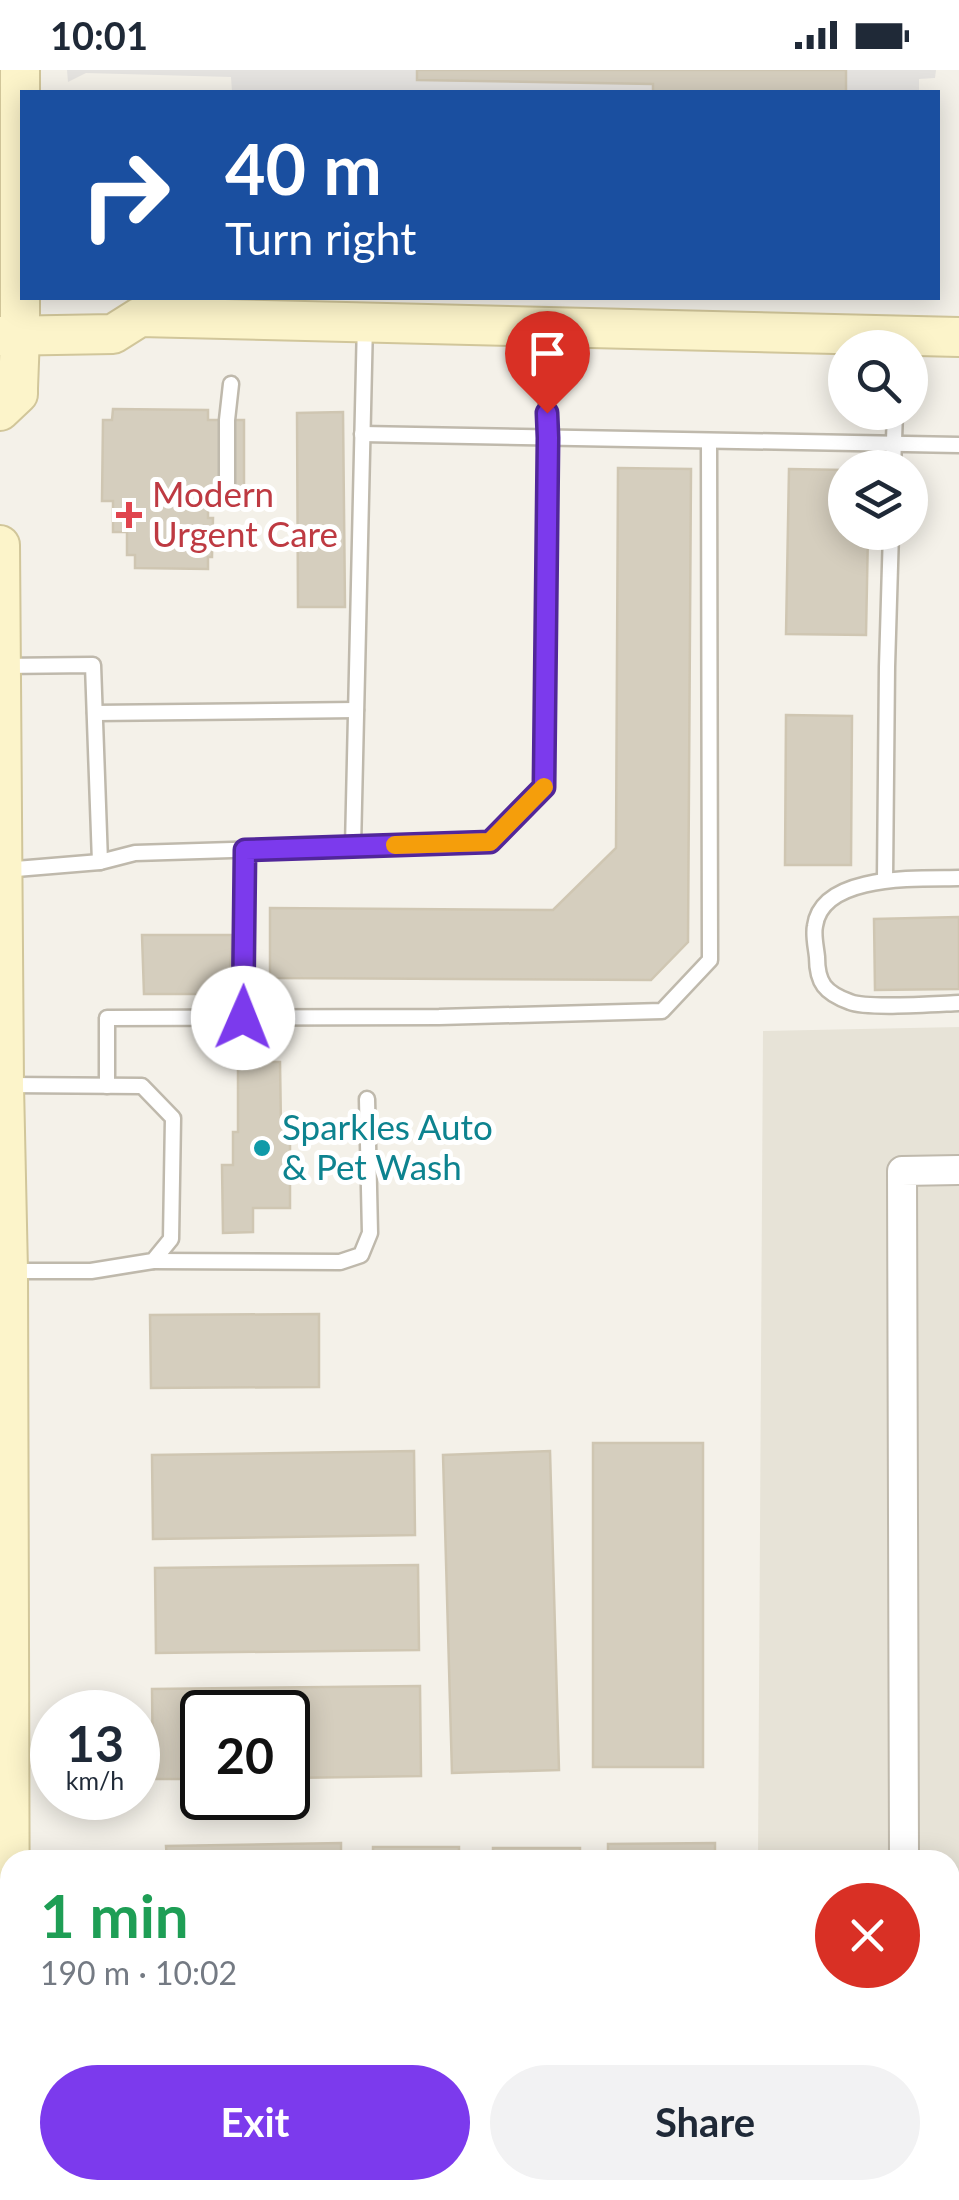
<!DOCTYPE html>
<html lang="en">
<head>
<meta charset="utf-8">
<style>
	body { margin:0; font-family:Lato,sans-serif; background:#f2f2f3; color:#1f2937; height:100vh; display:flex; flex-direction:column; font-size:38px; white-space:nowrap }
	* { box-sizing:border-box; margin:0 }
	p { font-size:32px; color:#747a83 }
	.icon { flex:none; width:55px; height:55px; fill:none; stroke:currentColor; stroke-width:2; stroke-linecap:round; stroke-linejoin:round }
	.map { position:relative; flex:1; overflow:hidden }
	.drawer { position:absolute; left:0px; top:1780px; width:960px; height:350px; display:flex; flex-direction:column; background:#fff; border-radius:30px 30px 0 0; box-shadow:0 5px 25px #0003 }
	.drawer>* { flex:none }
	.hud { position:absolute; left:20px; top:20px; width:920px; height:210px; border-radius:0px; box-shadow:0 5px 25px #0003; background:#1a4fa0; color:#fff; overflow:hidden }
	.fabs { position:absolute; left:828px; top:260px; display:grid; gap:20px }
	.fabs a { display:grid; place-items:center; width:100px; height:100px; border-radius:50%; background:#fff; box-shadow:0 5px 25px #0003; font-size:50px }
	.speed { position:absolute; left:30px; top:1620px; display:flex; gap:20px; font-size:50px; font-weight:700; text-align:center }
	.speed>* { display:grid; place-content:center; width:130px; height:130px; border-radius:50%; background:#fff; box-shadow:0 5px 25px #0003; line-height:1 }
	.speed small { font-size:25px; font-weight:400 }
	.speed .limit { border:5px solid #111; border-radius:15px; background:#fff; color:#111 }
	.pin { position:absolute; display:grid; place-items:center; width:85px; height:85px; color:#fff; margin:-102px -42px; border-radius:50% 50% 50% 0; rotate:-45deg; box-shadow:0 0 10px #0007 }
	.pin .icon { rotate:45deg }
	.me { position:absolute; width:110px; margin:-55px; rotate:1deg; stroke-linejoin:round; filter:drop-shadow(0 0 8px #0008) }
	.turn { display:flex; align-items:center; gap:35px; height:210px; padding:0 40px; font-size:45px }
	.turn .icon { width:130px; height:130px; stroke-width:2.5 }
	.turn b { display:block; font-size:70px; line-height:85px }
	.round { display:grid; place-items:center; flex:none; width:105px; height:105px; border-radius:52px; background:#f2f2f3 }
	.summary { display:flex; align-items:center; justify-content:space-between; height:170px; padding:0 40px }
	h1 { font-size:60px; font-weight:700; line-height:75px; color:#1e9e55 }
	.cta { display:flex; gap:20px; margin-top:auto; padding:20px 40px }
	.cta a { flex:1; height:115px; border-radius:60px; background:#7c3aed; color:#fff; font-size:40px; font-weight:700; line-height:115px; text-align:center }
	.cta a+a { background:#f2f2f3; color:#1f2937 }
	.status { display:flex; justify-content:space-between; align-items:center; height:70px; padding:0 50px; background:#fff; direction:ltr }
	.status svg { height:28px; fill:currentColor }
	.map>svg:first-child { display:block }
	.residential { fill:#e7e3d7 }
	.parking { fill:#e5e3e0 }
	.building { fill:#d5cebe; stroke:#cfc6b2; stroke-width:2.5 }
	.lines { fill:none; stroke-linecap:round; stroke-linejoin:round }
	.service-casing { stroke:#bfb9ac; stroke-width:19 }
	.minor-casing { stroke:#bfb9ac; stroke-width:32 }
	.secondary-casing { stroke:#d1c69a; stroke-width:42 }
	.path { stroke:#c0b69d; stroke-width:6; stroke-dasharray:5 5; stroke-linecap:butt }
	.service { stroke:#fff; stroke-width:14 }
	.minor { stroke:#fff; stroke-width:28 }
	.secondary { stroke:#fcf4ca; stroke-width:38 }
	.route-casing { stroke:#51269a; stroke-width:25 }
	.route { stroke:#7c3aed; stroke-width:18 }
	.slow { stroke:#f59e0b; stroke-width:18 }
	.health-dot { fill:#e0444e; stroke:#fff; stroke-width:4 }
	.culture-dot { fill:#0f9aa8; stroke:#fff; stroke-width:4 }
	.labels { text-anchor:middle; stroke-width:10; stroke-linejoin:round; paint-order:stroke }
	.health-label { font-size:35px; fill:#be3a42; stroke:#fff; text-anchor:start }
	.culture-label { font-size:35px; fill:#0d838f; stroke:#fff; text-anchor:start }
</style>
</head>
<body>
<div class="status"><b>10:01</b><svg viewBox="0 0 49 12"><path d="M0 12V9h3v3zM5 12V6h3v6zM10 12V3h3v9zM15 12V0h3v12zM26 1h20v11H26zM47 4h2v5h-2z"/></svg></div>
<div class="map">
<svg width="959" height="2130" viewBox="0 0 959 2130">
	<rect width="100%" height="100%" fill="#f4f1e9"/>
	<path class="residential" d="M959,957V2017L950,2020V1790H758L763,961Z"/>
	<path class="parking" d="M67,0H936L935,8L919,9V22H232L231,7L86,3L68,12Z"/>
	<g class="building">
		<path d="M417,0H846V22H653V14L417,10Z"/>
		<path d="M113,339L208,340V350H244V418H208V448H213L212,487H208V499L135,498V485H127V462H113V431H102L103,350H112Z"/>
		<path d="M343,342L345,537H298L297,343Z"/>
		<path d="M618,398L691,399L688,872L651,910L270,908V838L553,840L616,778Z"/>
		<path d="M789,399L845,400V462H868L866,565L786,564Z"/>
		<path d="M786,645L852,646L851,795H785Z"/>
		<path d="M959,847V919L875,920L874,849Z"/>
		<path d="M142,865H232L229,924H144Z"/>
		<path d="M238,992H280L281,1058H290V1138H253V1162L223,1163L222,1095H233V1062H238Z"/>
		<path d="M319,1244V1317L151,1318L150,1245Z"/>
		<rect x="593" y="1373" width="110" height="324"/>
		<path d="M414,1381L415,1465L153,1469L152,1385Z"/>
		<path d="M550,1381L559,1700L452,1703L443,1385Z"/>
		<path d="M418,1495L419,1580L156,1583L155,1498Z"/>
		<path d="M420,1616L421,1706L288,1708V1642H202V1709H153L152,1619Z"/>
		<path d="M341,1773V1790H167L166,1776Z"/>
		<path d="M715,1773V1790H608V1774Z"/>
		<rect x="373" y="1777" width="86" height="13"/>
		<rect x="493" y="1778" width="87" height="12"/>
		<rect x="157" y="2120" width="172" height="10"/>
	</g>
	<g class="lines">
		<g class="service-casing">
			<g id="service">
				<path d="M231,314L227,350V418L240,431"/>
				<path d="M362,364L959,375"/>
				<path d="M893,398L895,342"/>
				<path d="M1,596L93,595L100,792"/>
				<path d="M95,643L356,640"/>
				<path d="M353,777L365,252"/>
				<path d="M4,800L100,792L135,783L490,772L544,717L549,368L541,259"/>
				<path d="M959,808C920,809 822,803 815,856C813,865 816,877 817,887C817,913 825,923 850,932C867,939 936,934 959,933"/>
				<path d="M885,809L887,597L891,462"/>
				<path d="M243,948L245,780"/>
				<path d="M8,1015L142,1016L173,1048L171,1169L153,1191L91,1201H9"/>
				<path d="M107,1016V948L439,947L662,941L710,890L709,371"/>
				<path d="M153,1191L340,1192L361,1185L370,1163L367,1029"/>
			</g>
		</g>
		<g class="minor-casing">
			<g id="minor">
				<path d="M904,1790L902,1101L959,1100"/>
				<path d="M950,1982L959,1979"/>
			</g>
		</g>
		<g class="secondary-casing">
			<g id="secondary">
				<path d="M0,266L113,264L140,247L959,267"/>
				<path d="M0,341L18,324V318L20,266V0"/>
				<path d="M0,475L4,1015L8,1201L10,1938"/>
				<path d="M12,2120V2130"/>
			</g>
		</g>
		<g class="path">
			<path d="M950,2116L959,2109"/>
			<path d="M922,2130L942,2120"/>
		</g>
		<use href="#service" class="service"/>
		<use href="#minor" class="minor"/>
		<use href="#secondary" class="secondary"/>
	</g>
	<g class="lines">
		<g class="route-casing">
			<path id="route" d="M243,948L245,780L490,772L544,717L548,368L547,343"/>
		</g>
		<use href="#route" class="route"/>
		<path class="slow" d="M395,775L490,772L544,717"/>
	</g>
	<path class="health-dot" d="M124 430h10v10h10v10h-10v10h-10v-10h-10v-10h10z"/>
	<circle class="culture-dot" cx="262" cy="1078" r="10"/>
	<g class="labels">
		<g class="health-label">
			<text x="152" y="437">Modern<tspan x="152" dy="40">Urgent Care</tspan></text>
		</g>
		<g class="culture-label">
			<text x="282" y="1070">Sparkles Auto<tspan x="282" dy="40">&amp; Pet Wash</tspan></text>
		</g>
	</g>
</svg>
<div class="fabs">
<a><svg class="icon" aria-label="search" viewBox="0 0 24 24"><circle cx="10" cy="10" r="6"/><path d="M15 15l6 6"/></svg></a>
<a><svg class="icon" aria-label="layers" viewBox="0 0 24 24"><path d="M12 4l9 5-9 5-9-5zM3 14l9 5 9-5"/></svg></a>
</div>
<div class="speed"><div>13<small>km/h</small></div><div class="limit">20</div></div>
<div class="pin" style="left:547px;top:343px;background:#d93025"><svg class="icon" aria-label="arrive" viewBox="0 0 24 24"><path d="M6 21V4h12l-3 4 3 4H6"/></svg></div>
<svg class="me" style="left:243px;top:948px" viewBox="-20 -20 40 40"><circle r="19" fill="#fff"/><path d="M0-13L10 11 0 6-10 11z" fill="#7c3aed"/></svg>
<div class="hud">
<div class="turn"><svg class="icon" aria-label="right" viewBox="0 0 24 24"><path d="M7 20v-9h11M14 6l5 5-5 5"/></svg><div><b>40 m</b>Turn right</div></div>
</div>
<section class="drawer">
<div class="summary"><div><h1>1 min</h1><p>190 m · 10:02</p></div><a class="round" style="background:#d93025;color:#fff"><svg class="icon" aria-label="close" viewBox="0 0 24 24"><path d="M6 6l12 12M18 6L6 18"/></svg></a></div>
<div class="cta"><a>Exit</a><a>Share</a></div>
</section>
</div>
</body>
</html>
